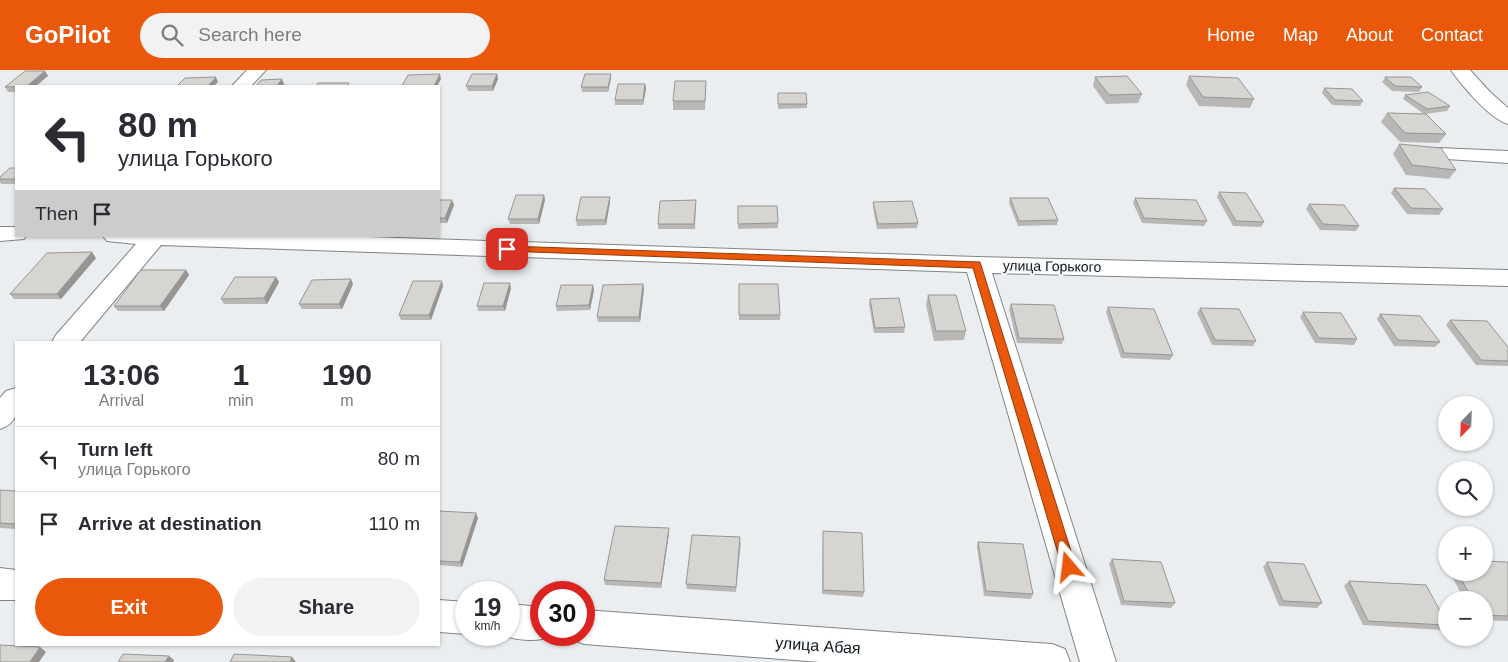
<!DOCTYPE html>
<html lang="en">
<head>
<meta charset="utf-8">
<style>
	body { margin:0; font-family:Helvetica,sans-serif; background:#f2f2f3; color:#2b2b33; height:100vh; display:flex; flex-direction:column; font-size:19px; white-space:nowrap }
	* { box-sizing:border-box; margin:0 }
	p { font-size:16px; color:#7c7c81 }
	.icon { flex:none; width:28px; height:28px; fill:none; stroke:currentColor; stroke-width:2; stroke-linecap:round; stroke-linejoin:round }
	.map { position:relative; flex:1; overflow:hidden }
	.panel { position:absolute; left:15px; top:271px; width:425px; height:305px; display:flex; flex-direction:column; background:#fff; border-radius:0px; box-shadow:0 1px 4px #0004 }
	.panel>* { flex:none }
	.banner { position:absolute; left:15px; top:15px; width:425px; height:152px; border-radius:0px; box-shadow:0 1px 4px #0004; background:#fff; color:#2b2b33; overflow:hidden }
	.needle { width:32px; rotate:203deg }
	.fabs { position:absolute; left:1438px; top:326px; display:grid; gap:10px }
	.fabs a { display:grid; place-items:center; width:55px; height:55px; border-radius:50%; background:#fff; box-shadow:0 1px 4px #0004; font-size:25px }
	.speed { position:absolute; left:455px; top:511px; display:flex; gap:10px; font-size:25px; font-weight:700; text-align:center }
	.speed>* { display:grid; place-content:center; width:65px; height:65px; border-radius:50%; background:#fff; box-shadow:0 1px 4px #0004; line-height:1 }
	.speed small { font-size:12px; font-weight:400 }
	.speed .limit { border:8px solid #d22; background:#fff; color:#111 }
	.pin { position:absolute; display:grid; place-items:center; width:42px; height:42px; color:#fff; margin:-21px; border-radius:10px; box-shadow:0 2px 8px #0006 }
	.me { position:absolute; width:55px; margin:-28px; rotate:343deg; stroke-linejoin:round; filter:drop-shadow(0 0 4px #0008) }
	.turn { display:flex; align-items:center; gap:18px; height:105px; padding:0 20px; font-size:22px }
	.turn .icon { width:65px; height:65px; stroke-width:2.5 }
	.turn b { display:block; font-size:35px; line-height:42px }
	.then { display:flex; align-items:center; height:48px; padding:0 20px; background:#0003; gap:10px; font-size:19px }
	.eta { display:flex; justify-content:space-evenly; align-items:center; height:85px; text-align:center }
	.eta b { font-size:30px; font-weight:800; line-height:35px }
	.primary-button { display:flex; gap:10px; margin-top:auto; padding:10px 20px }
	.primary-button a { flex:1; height:58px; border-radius:30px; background:#ea580c; color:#fff; font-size:20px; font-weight:800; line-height:58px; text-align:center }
	.primary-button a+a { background:#f2f2f3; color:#2b2b33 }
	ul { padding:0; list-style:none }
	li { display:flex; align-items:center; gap:15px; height:65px; padding:0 20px; border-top:1px solid #e1e1e2 }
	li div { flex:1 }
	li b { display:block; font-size:19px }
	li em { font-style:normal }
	header { display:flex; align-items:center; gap:30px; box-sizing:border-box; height:70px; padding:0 25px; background:#ea580c; color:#fff }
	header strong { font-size:24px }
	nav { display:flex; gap:28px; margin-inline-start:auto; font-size:18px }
	.search { width:350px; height:45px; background:#f2f2f3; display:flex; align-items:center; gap:12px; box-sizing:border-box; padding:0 18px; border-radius:28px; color:#7c7c81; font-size:19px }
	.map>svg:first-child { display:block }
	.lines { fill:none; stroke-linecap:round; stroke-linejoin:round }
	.minor-casing { stroke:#818485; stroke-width:2 }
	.minor { fill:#fff; fill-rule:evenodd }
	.wall { fill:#b9b7b5 }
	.shaded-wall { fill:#969593 }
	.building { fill:#d7d5d2; stroke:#969593 }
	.route { fill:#ea580c; stroke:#983908 }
	.labels { text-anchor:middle; stroke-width:4; stroke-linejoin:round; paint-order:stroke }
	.street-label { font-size:14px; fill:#141516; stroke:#f8fbfd }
	.near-street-label { font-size:16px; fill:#141516; stroke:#f8fbfd }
</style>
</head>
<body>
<header>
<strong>GoPilot</strong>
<div class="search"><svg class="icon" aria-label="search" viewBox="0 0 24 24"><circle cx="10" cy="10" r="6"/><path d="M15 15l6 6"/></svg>Search here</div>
<nav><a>Home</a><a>Map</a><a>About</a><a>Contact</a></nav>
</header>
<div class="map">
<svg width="1508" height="592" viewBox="0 0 1508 592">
	<rect width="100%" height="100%" fill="#ebeef0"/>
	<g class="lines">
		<g class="minor-casing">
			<g id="minor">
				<path d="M247,0H266L251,16H232Z"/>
				<path d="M1451,0H1470L1490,22L1508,38V54C1490,49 1462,16 1451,0Z"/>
				<path d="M1438,78L1508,81V93L1431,88L1428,84L1431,80Z"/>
				<path d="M0,157H16V166H26L24,169L0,171Z"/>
				<path d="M103,166H339L977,187L1508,200V216L992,203L1116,592H1080L967,202L161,175L80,272H52L56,265L136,174L107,171Z"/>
				<path d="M16,318C17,337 21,352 0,359V328L6,321Z"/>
				<path d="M0,498L16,500V530H0Z"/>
				<path d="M439,530L466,532V564L439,562Z"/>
				<path d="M509,534L541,537V565L554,566C538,572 518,571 502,565H509Z"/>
				<path d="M584,540L1052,574L1065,579L1070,592H820L584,574L571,569L570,565H584Z"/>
			</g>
		</g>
		<use href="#minor" class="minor"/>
	</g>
	<g class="wall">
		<path d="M45,1L48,6L16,16V22H8L5,17Z"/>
		<path d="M497,4L498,9L493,21H468L466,16Z"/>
		<path d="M1189,6L1254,29L1250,38L1199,36L1186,15Z"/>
		<path d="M1095,7L1142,24L1138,33L1106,34L1093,16Z"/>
		<path d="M1385,7L1422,17L1419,22L1392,21L1382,12Z"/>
		<path d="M611,8L608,22H582L581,17Z"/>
		<path d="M706,11L705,40H673V31Z"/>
		<path d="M645,14L646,19L643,35H615V30Z"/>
		<path d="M1324,18L1363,31L1360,36L1332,35L1322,23Z"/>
		<path d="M778,23L807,34V38L778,39Z"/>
		<path d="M1405,25L1450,36L1447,41L1425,44L1446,64L1439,73L1400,72L1381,52L1387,43L1424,44L1403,29Z"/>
		<path d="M1399,74L1456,100L1449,109L1406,105L1393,84Z"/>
		<path d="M16,98V114H1L0,112V107Z"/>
		<path d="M1394,118L1443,139L1439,145L1407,144L1391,123Z"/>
		<path d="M1219,122L1264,152L1261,157L1233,156L1217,127Z"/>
		<path d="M544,125L545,130L539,154H510L508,149Z"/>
		<path d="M610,127V132L606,155L577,156L576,150Z"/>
		<path d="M1010,128L1058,150L1057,155L1018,156L1009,133Z"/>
		<path d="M1135,128L1207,151L1204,156L1142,153L1133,133Z"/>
		<path d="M439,130L454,135L447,153H439Z"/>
		<path d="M873,132L918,153L917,158L877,159L873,137Z"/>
		<path d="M1309,134L1359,156L1356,161L1320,160L1306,139Z"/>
		<path d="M696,135L695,159H658V154Z"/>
		<path d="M738,136L778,153V158L738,159Z"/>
		<path d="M96,188L61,229H14L10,224Z"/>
		<path d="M186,200L189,205L164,241H118L114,236Z"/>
		<path d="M276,207L279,212L267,234H224L221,229Z"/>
		<path d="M353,214L342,239H302L299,234Z"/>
		<path d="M739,214L780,245V250H739Z"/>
		<path d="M593,215L594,220L590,240L557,241L556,236Z"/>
		<path d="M443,216L431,250H401L399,245Z"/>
		<path d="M511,218L505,241H478L477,236Z"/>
		<path d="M644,219L640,252H598L597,247Z"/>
		<path d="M928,225L966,261L964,270L934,271L926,235Z"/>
		<path d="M870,229L905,257L904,263H874L869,234Z"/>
		<path d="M1011,234L1064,269L1062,274L1017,273L1009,239Z"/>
		<path d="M1108,237L1173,285L1170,290L1121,288L1106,242Z"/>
		<path d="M1200,238L1256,271L1253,276L1212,275L1197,243Z"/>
		<path d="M1303,242L1357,269L1354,275L1315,273L1300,247Z"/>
		<path d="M1380,244L1440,272L1435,277L1394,276L1377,249Z"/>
		<path d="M1450,250L1508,277V296L1476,295L1446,255Z"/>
		<path d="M0,420L16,421V459L0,458Z"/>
		<path d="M439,441L476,443L478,448L462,497L439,495Z"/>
		<path d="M823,461L864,522L863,527L822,524Z"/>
		<path d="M669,463L661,518L605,515L604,510Z"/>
		<path d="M741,472L736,522L687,519L686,514Z"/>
		<path d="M978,472L1033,524L1031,529L984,526L977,477Z"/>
		<path d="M1112,489L1175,533L1171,538L1121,535L1109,494Z"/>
		<path d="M1446,491V498L1444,494Z"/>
		<path d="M1267,492L1322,533L1317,538L1279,536L1263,497Z"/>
		<path d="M1508,492V551L1484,550V530H1465L1449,502H1484Z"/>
		<path d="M1349,511L1446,552V557L1442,560L1363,555L1344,516Z"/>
	</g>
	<g class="shaded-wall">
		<path d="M45,1L48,6L36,16H27Z"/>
		<path d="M440,4L441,9L437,16H434Z"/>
		<path d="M497,4L498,9L493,21L492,16Z"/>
		<path d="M611,4V8L608,22V17Z"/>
		<path d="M216,7L218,12L214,16H208Z"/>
		<path d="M282,9L284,14L283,16H277Z"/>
		<path d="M645,14L646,19L643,35V30Z"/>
		<path d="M544,125L545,130L539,154L538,149Z"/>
		<path d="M610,127V132L606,155L605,150Z"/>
		<path d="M452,130L454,135L447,153L445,148Z"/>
		<path d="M92,182L96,188L61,229L57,224Z"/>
		<path d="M186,200L189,205L164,241L160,236Z"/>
		<path d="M276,207L279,212L267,234L264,228Z"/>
		<path d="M351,209L353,214L342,239L339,234Z"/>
		<path d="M442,211L443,216L431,250L429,245Z"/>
		<path d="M510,213L511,218L505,241L503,236Z"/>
		<path d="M643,214L644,219L640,252L639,247Z"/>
		<path d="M593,215L594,220L590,240L589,235Z"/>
		<path d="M476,443L478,448L462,497L460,492Z"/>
		<path d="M669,458V463L661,518V513Z"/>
		<path d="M40,577L46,582L39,592H30Z"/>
		<path d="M169,586L174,590L173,592H165Z"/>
		<path d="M292,587L296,592H290Z"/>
	</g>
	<g class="building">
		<path d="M25,1H45L27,16L5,17Z"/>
		<path d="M440,4L434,16H402L408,5Z"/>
		<path d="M472,4H497L492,16H466Z"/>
		<path d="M585,4H611L608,17H581Z"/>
		<path d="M1127,6L1142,24L1109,25L1095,7Z"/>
		<path d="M1189,6L1238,8L1254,29L1203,27Z"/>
		<path d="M216,7L208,16H177L185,8Z"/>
		<path d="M1385,7H1411L1422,17L1395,16Z"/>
		<path d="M282,9L277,16H256L261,10Z"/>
		<path d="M675,11H706L705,31H673Z"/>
		<path d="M318,13H349L347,16H316Z"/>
		<path d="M618,14H645L643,30H615Z"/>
		<path d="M1324,18L1352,19L1363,31L1335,30Z"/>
		<path d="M1428,22L1450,36L1427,39L1405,25Z"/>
		<path d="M778,23H806L807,34H778Z"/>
		<path d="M1387,43L1426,44L1446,64L1405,63Z"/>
		<path d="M1399,74L1441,78L1456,100L1412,95Z"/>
		<path d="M10,98H16V109H0V107Z"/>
		<path d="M1394,118L1425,119L1443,139L1411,138Z"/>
		<path d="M1219,122L1246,123L1264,152L1236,151Z"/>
		<path d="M516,125H544L538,149H508Z"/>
		<path d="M581,127H610L605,150H576Z"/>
		<path d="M1010,128H1048L1058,150L1019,151Z"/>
		<path d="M1135,128L1196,130L1207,151L1144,148Z"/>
		<path d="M439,130H452L445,148H439Z"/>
		<path d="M696,130L694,154H658L660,131Z"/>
		<path d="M912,131L918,153L878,154L873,132Z"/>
		<path d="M1309,134L1344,135L1359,156L1323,154Z"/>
		<path d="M738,136H777L778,153L738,154Z"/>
		<path d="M92,182L57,224H10L47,183Z"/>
		<path d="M141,200H186L160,236H114Z"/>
		<path d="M235,207H276L264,228L221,229Z"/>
		<path d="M351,209L339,234H299L312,210Z"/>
		<path d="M413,211H442L429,245H399Z"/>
		<path d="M484,213H510L503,236H477Z"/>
		<path d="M643,214L639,247H597L603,215Z"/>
		<path d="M739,214H778L780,245H739Z"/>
		<path d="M561,215H593L589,235L556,236Z"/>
		<path d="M928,225H956L966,261H936Z"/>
		<path d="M899,228L905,257L875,258L870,229Z"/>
		<path d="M1011,234L1054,235L1064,269L1019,268Z"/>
		<path d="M1108,237L1154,239L1173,285L1124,283Z"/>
		<path d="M1200,238L1239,239L1256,271L1215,270Z"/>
		<path d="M1303,242L1341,243L1357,269L1319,268Z"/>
		<path d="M1380,244L1420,246L1440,272L1398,270Z"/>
		<path d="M1450,250L1487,251L1508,277V291L1481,290Z"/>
		<path d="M0,420L16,421V454L0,453Z"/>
		<path d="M439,441L476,443L460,492L439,491Z"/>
		<path d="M615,456L669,458L661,513L604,510Z"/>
		<path d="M823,461L862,463L864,522L823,520Z"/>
		<path d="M692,465L740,467L736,517L686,514Z"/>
		<path d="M978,472L1023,474L1033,524L986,521Z"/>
		<path d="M1112,489L1161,492L1175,533L1124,531Z"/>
		<path d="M1484,491L1508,492V546L1484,545V530H1473L1457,502H1484Z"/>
		<path d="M1267,492L1304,494L1322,533L1283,531Z"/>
		<path d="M1349,511L1426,515L1446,552V555L1368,551Z"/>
		<path d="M0,575L40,577L30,592H0Z"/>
		<path d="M123,584L169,586L165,592H118Z"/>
		<path d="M234,584L292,587L290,592H230Z"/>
	</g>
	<path class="route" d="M507,176L980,192L1076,497L1074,502L1069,504L1064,502L1062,497L973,198L504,181L502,179Z"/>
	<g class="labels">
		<g class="street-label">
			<text transform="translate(1052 196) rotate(1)" y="5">улица Горького</text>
		</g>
		<g class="near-street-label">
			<text transform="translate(818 575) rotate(4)" y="6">улица Абая</text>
		</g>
	</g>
</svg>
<div class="fabs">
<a><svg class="needle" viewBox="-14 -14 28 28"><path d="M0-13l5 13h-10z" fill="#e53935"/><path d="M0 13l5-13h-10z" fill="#7c7c81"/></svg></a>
<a><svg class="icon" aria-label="search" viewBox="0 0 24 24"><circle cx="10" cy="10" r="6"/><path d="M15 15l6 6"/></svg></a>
<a>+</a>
<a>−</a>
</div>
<div class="speed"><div>19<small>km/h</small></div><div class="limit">30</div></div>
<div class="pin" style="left:507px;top:179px;background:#d93025"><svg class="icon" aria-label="arrive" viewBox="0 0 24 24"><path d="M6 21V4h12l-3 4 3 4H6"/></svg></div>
<svg class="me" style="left:1069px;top:497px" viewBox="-20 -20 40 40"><path d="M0-17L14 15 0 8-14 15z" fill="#ea580c" stroke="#fff" stroke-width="4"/></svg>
<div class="banner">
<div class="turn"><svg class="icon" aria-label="left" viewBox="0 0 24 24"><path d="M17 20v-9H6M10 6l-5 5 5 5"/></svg><div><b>80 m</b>улица Горького</div></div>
<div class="then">Then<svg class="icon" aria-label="arrive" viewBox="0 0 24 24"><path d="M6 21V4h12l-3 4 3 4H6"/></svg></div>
</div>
<section class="panel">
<div class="eta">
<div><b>13:06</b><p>Arrival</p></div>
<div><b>1</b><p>min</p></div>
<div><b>190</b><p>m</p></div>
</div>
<ul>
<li><svg class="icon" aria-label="left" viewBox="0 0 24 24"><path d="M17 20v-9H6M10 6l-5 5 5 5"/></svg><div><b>Turn left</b><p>улица Горького</p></div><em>80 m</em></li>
<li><svg class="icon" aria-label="arrive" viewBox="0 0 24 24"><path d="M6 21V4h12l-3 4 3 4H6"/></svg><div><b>Arrive at destination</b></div><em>110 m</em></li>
</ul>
<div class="primary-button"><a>Exit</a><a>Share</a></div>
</section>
</div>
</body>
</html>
